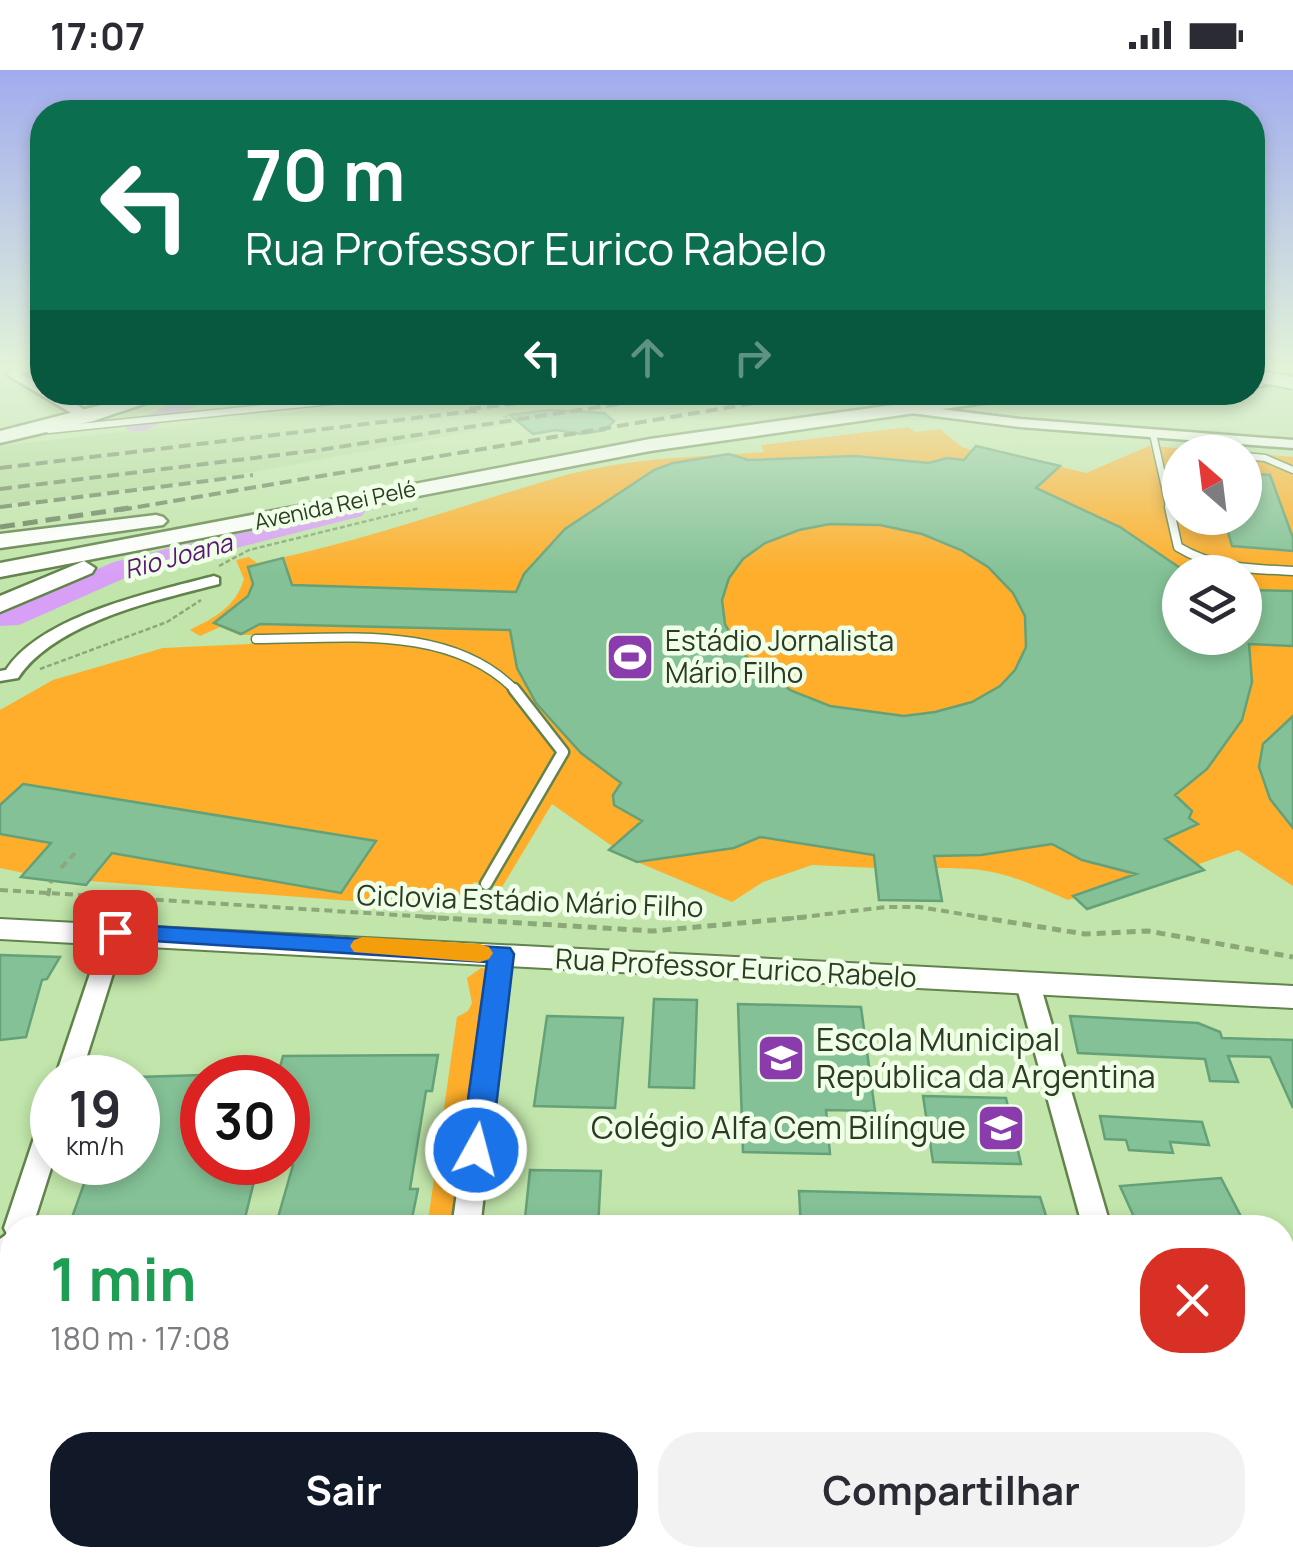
<!DOCTYPE html>
<html lang="pt">
<head>
<meta charset="utf-8">
<style>
	body { margin:0; font-family:Manrope,sans-serif; background:#f2f2f3; color:#2b2b33; height:100vh; display:flex; flex-direction:column; font-size:38px; white-space:nowrap }
	* { box-sizing:border-box; margin:0 }
	p { font-size:32px; color:#7c7c81 }
	.icon { flex:none; width:55px; height:55px; fill:none; stroke:currentColor; stroke-width:2; stroke-linecap:round; stroke-linejoin:round }
	.map { position:relative; flex:1; overflow:hidden }
	.side { position:absolute; left:0px; top:1145px; width:1295px; height:352px; display:flex; flex-direction:column; background:#fff; border-radius:40px 40px 0 0; box-shadow:0 5px 15px #0003 }
	.side>* { flex:none }
	.guide { position:absolute; left:30px; top:30px; width:1235px; height:305px; border-radius:40px; box-shadow:0 5px 15px #0003; background:#0b6e4f; color:#fff; overflow:hidden }
	.needle { width:65px; rotate:332deg }
	.tools { position:absolute; left:1162px; top:365px; display:grid; gap:20px }
	.tools a { display:grid; place-items:center; width:100px; height:100px; border-radius:50%; background:#fff; box-shadow:0 5px 15px #0003; font-size:50px }
	.speed { position:absolute; left:30px; top:985px; display:flex; gap:20px; font-size:50px; font-weight:700; text-align:center }
	.speed>* { display:grid; place-content:center; width:130px; height:130px; border-radius:50%; background:#fff; box-shadow:0 5px 15px #0003; line-height:1 }
	.speed small { font-size:25px; font-weight:400 }
	.speed .limit { border:15px solid #d22; background:#fff; color:#111 }
	.pin { position:absolute; display:grid; place-items:center; width:85px; height:85px; color:#fff; margin:-42px; border-radius:20px; box-shadow:0 5px 15px #0006 }
	.me { position:absolute; width:110px; margin:-55px; rotate:7deg; stroke-linejoin:round; filter:drop-shadow(0 0 8px #0008) }
	.turn { display:flex; align-items:center; gap:35px; height:210px; padding:0 50px; font-size:45px }
	.turn .icon { width:130px; height:130px; stroke-width:2.5 }
	.turn b { display:block; font-size:70px; line-height:85px }
	.lanes { display:flex; align-items:center; height:95px; padding:0 50px; background:#0003; justify-content:center; gap:50px; direction:ltr }
	.lanes .off { opacity:.35 }
	.round { display:grid; place-items:center; flex:none; width:105px; height:105px; border-radius:40px; background:#f2f2f3 }
	.summary { display:flex; align-items:center; justify-content:space-between; height:170px; padding:0 50px }
	h1 { font-size:60px; font-weight:700; line-height:75px; color:#1e9e55 }
	.action { display:flex; gap:20px; margin-top:auto; padding:20px 50px }
	.action a { flex:1; height:115px; border-radius:40px; background:#111827; color:#fff; font-size:40px; font-weight:700; line-height:115px; text-align:center }
	.action a+a { background:#f2f2f3; color:#2b2b33 }
	.status { display:flex; justify-content:space-between; align-items:center; height:70px; padding:0 50px; background:#fff; direction:ltr }
	.status svg { height:28px; fill:currentColor }
	.map>svg:first-child { display:block }
	.built { fill:#b3da9a }
	.green { fill:#feae2a; fill-rule:evenodd }
	.lines { fill:none; stroke-linecap:round; stroke-linejoin:round }
	.river { fill:#d89ff6; fill-rule:evenodd }
	.building { fill:#84c196; stroke:#65a178; stroke-width:2.5; fill-rule:evenodd }
	.lane-far3-casing { stroke:#62834c; stroke-width:9 }
	.lane-far2-casing { stroke:#62834c; stroke-width:11 }
	.lane-far1-casing { stroke:#62834c; stroke-width:15 }
	.lane-casing { stroke:#62834c; stroke-width:20 }
	.street-casing { stroke:#62834c; stroke-width:5 }
	.secondary-casing { stroke:#62834c; stroke-width:4 }
	.primary-casing { stroke:#62834c; stroke-width:5 }
	.path-far2 { stroke:#8ca87a; stroke-width:2.5; stroke-dasharray:5 2.5; stroke-linecap:butt }
	.path-far1 { stroke:#8ca87a; stroke-width:4; stroke-dasharray:8 5; stroke-linecap:butt }
	.path { stroke:#8ca87a; stroke-width:5; stroke-dasharray:9 6; stroke-linecap:butt }
	.lane-far3 { stroke:#fff; stroke-width:6 }
	.lane-far2 { stroke:#fff; stroke-width:8 }
	.lane-far1 { stroke:#fff; stroke-width:10 }
	.lane { stroke:#fff; stroke-width:15 }
	.street { fill:#fff; fill-rule:evenodd }
	.secondary { fill:#fff; fill-rule:evenodd }
	.primary { fill:#fff; fill-rule:evenodd }
	.rail-far1 { stroke:#677e59; stroke-width:4; stroke-dasharray:12 6; stroke-linecap:butt }
	.rail { stroke:#677e59; stroke-width:5; stroke-dasharray:15 8; stroke-linecap:butt }
	.street-bridge-casing { stroke:#62834c; stroke-width:15; stroke-linecap:butt }
	.street-bridge { stroke:#fff; stroke-width:12 }
	.route { fill:#1a73e8; stroke:#114b97; stroke-width:2.5 }
	.slow { fill:#f59e0b }
	.labels { text-anchor:middle; stroke-width:9; stroke-linejoin:round; paint-order:stroke }
	.far-street-label { font-size:22px; fill:#2d3b24; stroke:#f0ffe7 }
	.far-water-label { font-size:25px; font-style:italic; fill:#5a1476; stroke:#f0ffe7 }
	.poi-label { font-size:28px; fill:#2d3b24; stroke:#f0ffe7; text-anchor:start }
	.street-label { font-size:28px; fill:#2d3b24; stroke:#f0ffe7 }
	.near-poi-label { font-size:32px; fill:#2d3b24; stroke:#f0ffe7; text-anchor:start }
</style>
</head>
<body>
<div class="status"><b>17:07</b><svg viewBox="0 0 49 12"><path d="M0 12V9h3v3zM5 12V6h3v6zM10 12V3h3v9zM15 12V0h3v12zM26 1h20v11H26zM47 4h2v5h-2z"/></svg></div>
<div class="map">
<svg width="1293" height="1496" viewBox="0 0 1293 1496">
	<rect width="100%" height="100%" fill="#c1e5aa"/>
	<path class="built" d="M459,323H721L589,340L214,409L0,435V376Z"/>
	<g class="green">
		<path d="M908,357L915,362L940,359L962,377L971,380L976,376L1086,403L1149,376L1234,382H1180V448H1245V383L1293,387V816L1238,780L1199,794L1204,800L1087,839L1075,828L1068,830C1015,807 996,797 936,798L942,831L879,830L875,798L812,795L763,812L732,832L609,780L612,776L552,734L502,817L474,812L455,839L90,811L86,815L21,807L24,803L0,798V640L53,610L163,578L250,574L259,565H239L220,557L200,566L190,560C215,547 235,538 244,509L236,490L249,487L257,493C357,473 455,438 552,409C622,388 692,387 764,382L761,375ZM1180,502H1245V568H1180Z"/>
		<path d="M481,898L494,900L456,1157L427,1158L457,947L468,941L472,933L467,908Z"/>
	</g>
	<g class="lines">
		<g class="river">
			<path d="M194,323H210L213,328L144,361H128L125,356Z"/>
			<path d="M353,432L366,440L362,446L134,504L19,555L0,556V541L114,492Z"/>
		</g>
	</g>
	<g class="building">
		<path d="M550,340L604,343L614,351L605,360L581,364L556,360L533,364L510,345Z"/>
		<path d="M976,376L1060,396L1036,418L1120,457L1180,498V568H1245V520L1293,521V576L1249,574L1252,612L1242,650L1207,699L1175,725L1192,741L1189,748L1198,754L1165,769L1204,800L1087,839L1073,826L1136,804L1082,790L1052,774L981,785L934,786L942,831L879,830L874,785L760,767L734,778L637,792L609,780L642,751L614,735L613,725L621,713L581,683L536,633L517,598L510,560L260,554L241,564L214,553L248,526L253,514L248,497L283,488L292,515L516,522L524,504L565,459L654,400L673,393L729,384L748,390L855,386L929,393L947,388L964,390ZM830,454L880,455L922,464L961,480L988,497L1013,523L1025,546L1026,577L1015,600L1000,616L972,632L935,642L904,646L830,636L792,621L760,601L738,578L725,554L722,530L729,508L743,489L765,473L799,460Z"/>
		<path d="M1245,403L1270,405L1293,468V481L1232,476L1224,448H1245Z"/>
		<path d="M1293,646V758L1270,729L1259,697L1263,674Z"/>
		<path d="M23,714L376,771L341,823L112,783L86,815L21,807L51,773L0,764V735Z"/>
		<path d="M0,885L60,887L47,909L42,910L26,967L0,970Z"/>
		<path d="M654,929L697,930L694,1018L649,1017Z"/>
		<path d="M738,934L861,937L875,1041L826,1040L830,1084L743,1082Z"/>
		<path d="M547,946L623,948L615,1038L534,1036Z"/>
		<path d="M1070,946L1198,953L1220,962L1222,968L1293,970V1038L1270,987L1228,986L1238,1012L1210,1011L1205,989L1078,983Z"/>
		<path d="M438,985L432,1021H426L410,1119H418L410,1158H275L293,1095H288V1008H277L283,986Z"/>
		<path d="M202,1005V1097L258,1095L245,1148L70,1153L89,1100L138,1099V1007Z"/>
		<path d="M923,1026L1006,1028L1021,1094L933,1092Z"/>
		<path d="M1100,1046L1202,1052L1209,1075L1170,1072L1173,1083L1129,1080L1126,1070L1105,1069Z"/>
		<path d="M530,1100L601,1101L598,1158H524Z"/>
		<path d="M1221,1108L1247,1158H1139L1120,1116Z"/>
		<path d="M799,1121L1040,1127L1050,1158H801Z"/>
	</g>
	<g class="lines">
		<g class="lane-far3-casing">
			<g id="lane-far3">
				<path d="M49,360L419,322"/>
				<path d="M1153,364L1170,440"/>
				<path d="M1245,386L1265,388L1293,400"/>
			</g>
		</g>
		<g class="lane-far2-casing">
			<g id="lane-far2">
				<path d="M1169,437L1178,477C1214,499 1252,499 1293,501"/>
				<path d="M256,569C341,569 451,553 516,621"/>
			</g>
		</g>
		<g class="lane-far1-casing">
			<path id="lane-far1" d="M486,814L563,682L514,619"/>
		</g>
		<g class="lane-casing">
			<path id="lane" d="M113,1496L116,1485"/>
		</g>
		<g class="street-casing">
			<g id="street">
				<path d="M27,295H42L21,304L42,316V322H57L91,344V350H83L6,304Z"/>
				<path d="M1290,305L1293,311L1252,317V311Z"/>
				<path d="M907,335L1020,349L1293,370V378L1020,357L903,342L901,339Z"/>
				<path d="M214,506L219,508V514C157,530 55,552 18,608L0,611V601L6,600C42,545 153,522 214,506Z"/>
				<path d="M115,855L123,857L126,862L80,1008H55L104,862L107,857Z"/>
				<path d="M501,876L509,879L512,884L480,1158H452L490,884L493,879Z"/>
				<path d="M1028,906L1036,908L1040,914L1111,1158H1083L1016,914L1020,908Z"/>
				<path d="M52,1043L53,1092L32,1158H12V1216L10,1221L0,1225V1169L7,1164L4,1158L39,1053L43,1046Z"/>
				<path d="M408,1485H442L440,1496H406Z"/>
				<path d="M1173,1485H1207L1210,1496H1176Z"/>
			</g>
		</g>
		<g class="secondary-casing">
			<g id="secondary">
				<path d="M0,849L1293,916V938L0,869Z"/>
				<path d="M0,1446L12,1452V1485H75L80,1496L0,1495Z"/>
			</g>
		</g>
		<g class="primary-casing">
			<g id="primary">
				<path d="M152,322H180L93,351L0,373V361Z"/>
				<path d="M986,322H1035L1027,327L650,381L0,507V493L650,369Z"/>
				<path d="M156,445L163,447L167,451L163,455L0,478V464Z"/>
				<path d="M84,491L95,498L92,503L0,542V526Z"/>
			</g>
		</g>
		<g class="path-far2">
			<path d="M1039,333L1085,322"/>
			<path d="M503,347L526,345"/>
			<path d="M219,496L249,480L420,438"/>
			<path d="M40,599L167,552L201,530"/>
		</g>
		<g class="path-far1">
			<path d="M61,798L75,783"/>
			<path d="M0,820L463,849"/>
			<path d="M48,826L51,811"/>
			<path d="M786,849L886,837H919L993,849"/>
		</g>
		<g class="path">
			<path d="M423,847L653,861L806,847"/>
			<path d="M978,847L1085,864L1148,861L1293,887"/>
		</g>
		<use href="#lane-far3" class="lane-far3"/>
		<use href="#lane-far2" class="lane-far2"/>
		<use href="#lane-far1" class="lane-far1"/>
		<use href="#lane" class="lane"/>
		<use href="#street" class="street"/>
		<use href="#secondary" class="secondary"/>
		<use href="#primary" class="primary"/>
		<g class="rail-far1">
			<path d="M469,339L568,327"/>
			<path d="M0,398L482,340"/>
			<path d="M0,419L319,380L697,322"/>
			<path d="M0,437L253,405"/>
			<path d="M120,440L820,322"/>
		</g>
		<path class="rail" d="M0,457L136,437"/>
		<g class="street-bridge-casing">
			<path id="street-bridge" d="M1252,305L1293,313"/>
		</g>
		<use href="#street-bridge" class="street-bridge"/>
	</g>
	<linearGradient id="sky" x2="0" y2="1"><stop stop-color="#a1acee"/><stop offset="0.59" stop-color="#e3f3d9"/><stop offset="1" stop-color="#e3f3d9" stop-opacity="0"/></linearGradient>
	<rect width="1293" height="504" fill="url(#sky)"/>
	<path class="route" d="M115,854L510,878L514,884L491,1080L487,1088L476,1092L465,1088L461,1080L487,892L106,868L102,862Z"/>
	<path class="slow" d="M363,867L480,874L489,877L493,883L489,889L480,892L354,882L350,876L354,870Z"/>
	<defs>
		<g id="stadium-square" transform="scale(2.5)"><rect x="-9" y="-9" width="18" height="18" rx="4" fill="#8a3cad" stroke="#f0ffe7"/><path d="M0-5a6.5 5 0 1 0 0 10a6.5 5 0 1 0 0-10ZM-3.5-1.8h7v3.6h-7Z" fill="#fff"/></g>
		<g id="school-square" transform="scale(2.5)"><rect x="-9" y="-9" width="18" height="18" rx="4" fill="#8a3cad" stroke="#f0ffe7"/><path d="M0-5L7-2L0 1L-7-2ZM-4 1L0 2.5L4 1V4Q0 6-4 4Z" fill="#fff"/></g>
	</defs>
	<g fill-rule="evenodd">
		<use href="#stadium-square" x="630" y="587"/>
		<use href="#school-square" x="781" y="988"/>
		<use href="#school-square" x="1001" y="1058"/>
	</g>
	<g class="labels">
		<g class="far-street-label">
			<text transform="translate(335 435) rotate(-12)" y="8">Avenida Rei Pelé</text>
		</g>
		<g class="far-water-label">
			<text transform="translate(178 486) rotate(-15)" y="9">Rio Joana</text>
		</g>
		<g class="poi-label">
			<text x="665" y="581">Estádio Jornalista<tspan x="665" dy="32">Mário Filho</tspan></text>
		</g>
		<g class="street-label">
			<text transform="translate(530 831) rotate(2)" y="10">Ciclovia Estádio Mário Filho</text>
			<text transform="translate(736 898) rotate(3)" y="10">Rua Professor Eurico Rabelo</text>
		</g>
		<g class="near-poi-label">
			<text x="816" y="981">Escola Municipal<tspan x="816" dy="37">República da Argentina</tspan></text>
			<text x="966" y="1069" text-anchor="end">Colégio Alfa Cem Bilíngue</text>
		</g>
	</g>
</svg>
<div class="tools">
<a><svg class="needle" viewBox="-14 -14 28 28"><path d="M0-13l5 13h-10z" fill="#e53935"/><path d="M0 13l5-13h-10z" fill="#7c7c81"/></svg></a>
<a><svg class="icon" aria-label="layers" viewBox="0 0 24 24"><path d="M12 4l9 5-9 5-9-5zM3 14l9 5 9-5"/></svg></a>
</div>
<div class="speed"><div>19<small>km/h</small></div><div class="limit">30</div></div>
<div class="pin" style="left:115px;top:862px;background:#d93025"><svg class="icon" aria-label="arrive" viewBox="0 0 24 24"><path d="M6 21V4h12l-3 4 3 4H6"/></svg></div>
<svg class="me" style="left:476px;top:1080px" viewBox="-20 -20 40 40"><circle r="17" fill="#1a73e8" stroke="#fff" stroke-width="3"/><path d="M0-11L8 9 0 5-8 9z" fill="#fff"/></svg>
<div class="guide">
<div class="turn"><svg class="icon" aria-label="left" viewBox="0 0 24 24"><path d="M17 20v-9H6M10 6l-5 5 5 5"/></svg><div><b>70 m</b>Rua Professor Eurico Rabelo</div></div>
<div class="lanes"><svg class="icon" aria-label="left" viewBox="0 0 24 24"><path d="M17 20v-9H6M10 6l-5 5 5 5"/></svg><svg class="icon off" aria-label="ahead" viewBox="0 0 24 24"><path d="M12 20V5M6 11l6-6 6 6"/></svg><svg class="icon off" aria-label="right" viewBox="0 0 24 24"><path d="M7 20v-9h11M14 6l5 5-5 5"/></svg></div>
</div>
<section class="side">
<div class="summary"><div><h1>1 min</h1><p>180 m · 17:08</p></div><a class="round" style="background:#d93025;color:#fff"><svg class="icon" aria-label="close" viewBox="0 0 24 24"><path d="M6 6l12 12M18 6L6 18"/></svg></a></div>
<div class="action"><a>Sair</a><a>Compartilhar</a></div>
</section>
</div>
</body>
</html>
